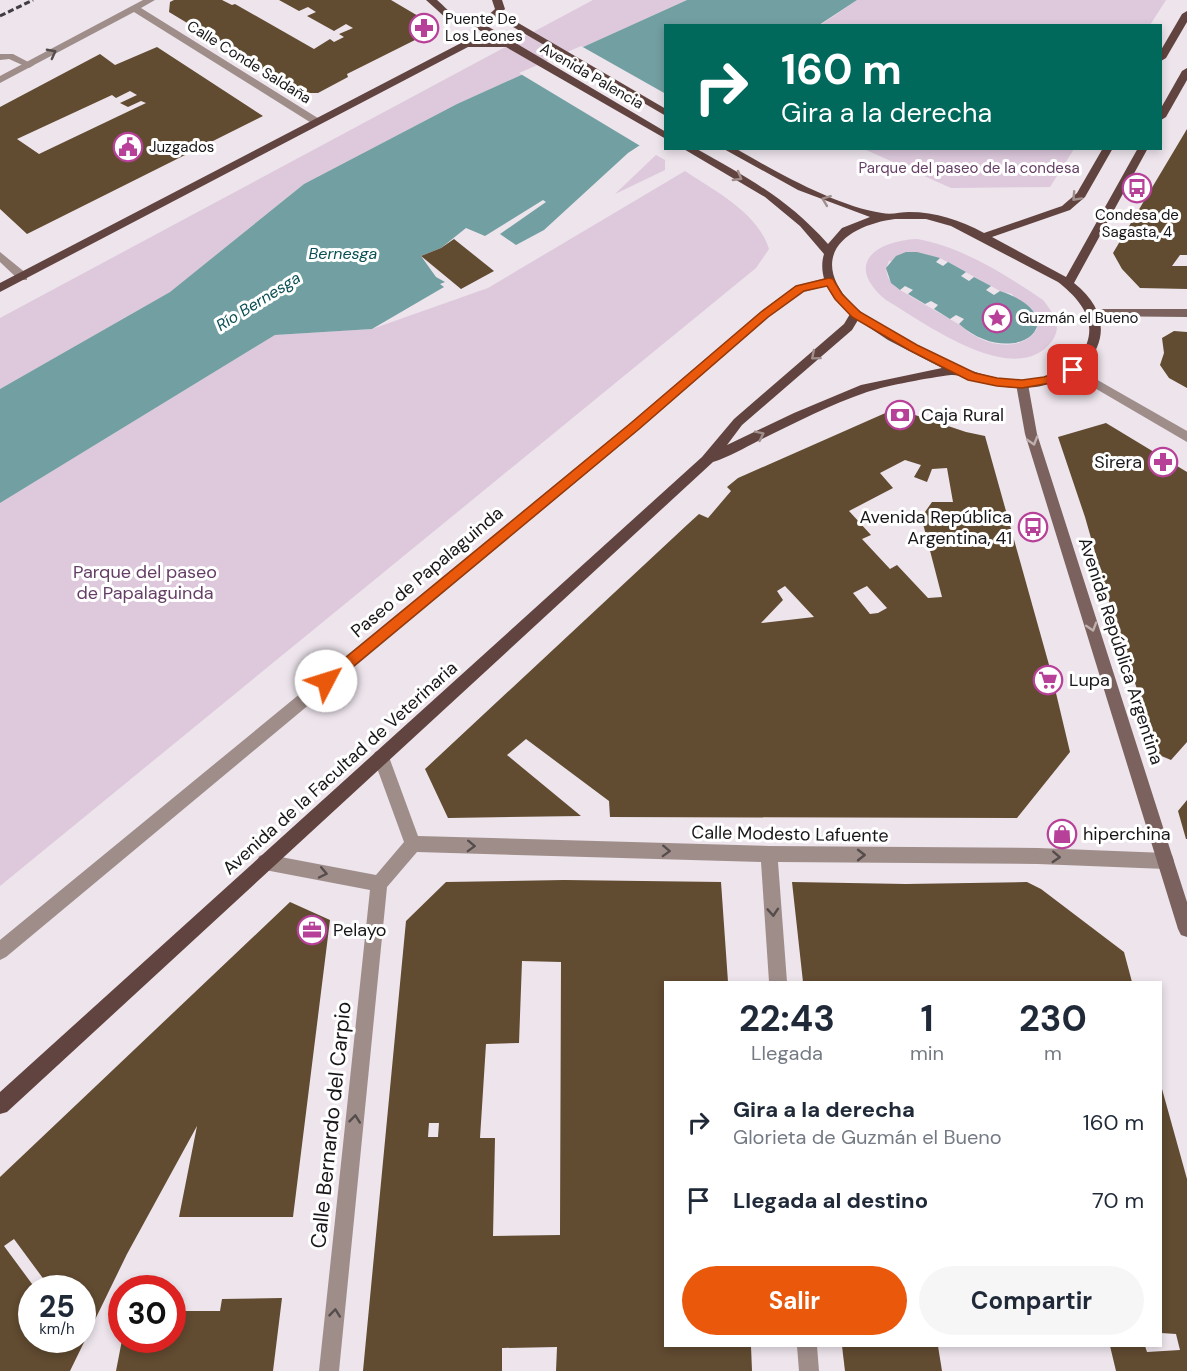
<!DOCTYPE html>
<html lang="es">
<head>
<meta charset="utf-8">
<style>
	body { margin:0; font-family:"DM Sans",sans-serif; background:#f6f6f7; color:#1f2937; height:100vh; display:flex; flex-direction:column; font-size:22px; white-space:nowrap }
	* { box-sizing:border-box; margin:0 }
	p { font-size:20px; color:#747a83 }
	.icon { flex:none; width:33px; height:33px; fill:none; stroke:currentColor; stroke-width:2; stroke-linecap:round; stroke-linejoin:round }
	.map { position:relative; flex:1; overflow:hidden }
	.details { position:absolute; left:664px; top:981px; width:498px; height:366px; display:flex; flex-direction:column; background:#fff; border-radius:0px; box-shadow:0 3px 9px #0003 }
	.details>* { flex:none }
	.top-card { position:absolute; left:664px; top:24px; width:498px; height:126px; border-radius:0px; box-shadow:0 3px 9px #0003; background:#00695c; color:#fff; overflow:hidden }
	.speed { position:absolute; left:18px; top:1275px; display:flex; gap:12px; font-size:30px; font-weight:700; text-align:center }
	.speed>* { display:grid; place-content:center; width:78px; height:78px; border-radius:50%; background:#fff; box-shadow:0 3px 9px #0003; line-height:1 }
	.speed small { font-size:15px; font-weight:400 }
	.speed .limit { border:9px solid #d22; background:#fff; color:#111 }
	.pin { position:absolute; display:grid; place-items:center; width:51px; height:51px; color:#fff; margin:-26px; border-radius:12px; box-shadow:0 3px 9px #0006 }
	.me { position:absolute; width:66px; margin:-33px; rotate:50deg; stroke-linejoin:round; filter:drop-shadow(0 0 4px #0008) }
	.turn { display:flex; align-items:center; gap:21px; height:126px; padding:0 18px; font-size:27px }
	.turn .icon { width:78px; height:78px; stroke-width:2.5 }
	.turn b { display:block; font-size:42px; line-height:51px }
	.eta { display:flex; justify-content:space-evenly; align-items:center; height:102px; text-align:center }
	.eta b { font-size:36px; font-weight:700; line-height:42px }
	.button { display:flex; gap:12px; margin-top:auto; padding:12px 18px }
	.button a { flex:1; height:69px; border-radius:36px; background:#ea580c; color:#fff; font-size:24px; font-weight:700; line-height:69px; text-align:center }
	.button a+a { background:#f6f6f7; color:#1f2937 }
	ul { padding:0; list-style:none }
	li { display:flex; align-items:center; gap:18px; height:78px; padding:0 18px }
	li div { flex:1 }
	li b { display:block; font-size:22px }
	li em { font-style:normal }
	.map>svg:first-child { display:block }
	.green { fill:#ddc8dc; fill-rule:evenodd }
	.water { fill:#729fa2; fill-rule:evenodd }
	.pier { fill:#ede4ec }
	.building { fill:#614b31; fill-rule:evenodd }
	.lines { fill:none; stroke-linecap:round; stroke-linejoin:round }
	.lane { fill:#9f8d8a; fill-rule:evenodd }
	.street { fill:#9f8d8a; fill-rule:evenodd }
	.secondary { fill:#7b625e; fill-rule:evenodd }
	.primary { fill:#61443f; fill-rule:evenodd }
	.rail { stroke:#403c40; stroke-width:3; stroke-dasharray:6 3; stroke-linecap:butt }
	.oneway { stroke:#554c4c }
	.oneway2 { stroke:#a08f8c }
	.oneway3 { stroke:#bdb0ae }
	.route { fill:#ea580c; stroke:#983908; stroke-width:1.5 }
	.labels { text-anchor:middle; stroke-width:6; stroke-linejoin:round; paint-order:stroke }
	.far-poi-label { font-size:15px; fill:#191619; stroke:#fff; text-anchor:start }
	.far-street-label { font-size:15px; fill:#191619; stroke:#fff }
	.far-park-label { font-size:15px; fill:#653e65; stroke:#fff }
	.far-water-label { font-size:16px; font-style:italic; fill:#0a4f54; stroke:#fff }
	.poi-label { font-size:18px; fill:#191619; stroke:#fff; text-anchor:start }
	.park-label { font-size:18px; fill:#653e65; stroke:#fff }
	.street-label { font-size:18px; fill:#191619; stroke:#fff }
	.near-street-label { font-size:21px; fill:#191619; stroke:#fff }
</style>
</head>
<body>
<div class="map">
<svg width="1187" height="1371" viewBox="0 0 1187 1371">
	<rect width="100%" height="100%" fill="#ede4ec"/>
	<g class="green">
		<path d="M593,0H687L457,104L304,184L170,292L0,389V318Z"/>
		<path d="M857,0H1166L1150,25L819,26Z"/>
		<path d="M864,149H1074L1050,187L951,188Z"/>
		<path d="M656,155L665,160V170L615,194Z"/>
		<path d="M685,171C716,192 757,212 769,249L756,268L0,886V503L275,335L372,329L488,288Z"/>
		<path d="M917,239C960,246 1008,276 1043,300C1053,313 1063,326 1052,341C1015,391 922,321 886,300C844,265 874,241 917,239ZM940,258L1000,291L1012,294L1037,329C1019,356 979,344 960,325L900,290C889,282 883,274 889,261Z"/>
	</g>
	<g class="water">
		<path d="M687,0H857L819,25L666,26V128L628,153L544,230L516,245L500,234L546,202L543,200L485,236L466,228L441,248L421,256L436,277L445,282L440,284L444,287L372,329L275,335L0,503V389L170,292L304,184L457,104Z"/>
		<path d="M906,252H917L940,258L936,262L943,266L948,262L966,272L961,276L969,281L974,277L991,286L986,290L994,295L1000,291C1080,318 1015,373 959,324L964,319L956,315L950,319L934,309L938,305L931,301L925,304L908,294L913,290L905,286L900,290L891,283L886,268L896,256ZM998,308L1007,312L1011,319L1005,327L990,325L982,317L985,310Z"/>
	</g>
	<path class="pier" d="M581,46L666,94V131L642,147L519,73Z"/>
	<g class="building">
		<path d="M174,0H222L232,5L235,4L314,49L330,39L334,42L344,37L339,34L353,28L346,24L334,31L307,16L316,12L308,7L299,11L279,0H391L430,23L431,32L347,74L348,77L318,93H303L169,12L170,2Z"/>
		<path d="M157,47L263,116L27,234L0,209V107L100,54L115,65ZM130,91L137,95L120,103L128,107L141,101L146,103L39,154L17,139L112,95L116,98Z"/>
		<path d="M1187,129V255H1180L1172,266H1187V289L1140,288L1122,269L1113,253Z"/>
		<path d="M454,239L494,271L461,289L421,256L441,248Z"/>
		<path d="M1174,331L1187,332V388L1169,378L1160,365L1164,353L1162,338Z"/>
		<path d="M899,407L912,414L966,432L985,436L1051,672L1070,752L1017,818L610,817L609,801L526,739L507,755L581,816L448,818L425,769L688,524L699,514L708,518L731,491L727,487L738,478ZM905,460L921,465L914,477L927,482L932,469L947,468L953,502H932L925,512H920L942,597L928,598L897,565L890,569L862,539L871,535L849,511L893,488L880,473ZM785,586L814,617L761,623L783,600L777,591ZM867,586L887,608L878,613L870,614L853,593Z"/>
		<path d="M1106,423L1187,472V742L1171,760L1159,755L1117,629L1085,517L1058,437Z"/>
		<path d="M1187,800V839H1186L1178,811Z"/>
		<path d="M564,880L721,882L728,982H666V1346H751L752,1371H556L557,1347L502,1348V1371H363L406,921L446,882ZM522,961L561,962L560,1235L493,1236L495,1138H480L486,1044L519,1043ZM429,1123H439L438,1137H428Z"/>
		<path d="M792,882L906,884L1027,882L1041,889L1124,952L1132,982H803Z"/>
		<path d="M290,902L330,920L293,1217H179L197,1126L127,1254L70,1371H0V1177ZM14,1239L45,1281L35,1288L4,1246ZM32,1288H82V1340H32Z"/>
		<path d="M1162,1089L1187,1179V1371H1116L1110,1346H1145L1147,1352L1180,1350L1176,1334L1161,1333Z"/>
		<path d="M282,1298L273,1371H116L122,1340H172V1311H220L222,1299Z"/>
		<path d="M842,1346H938L942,1371H845Z"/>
	</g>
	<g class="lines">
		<path class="lane" d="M0,54H13L34,65L29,68L9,59L0,60Z"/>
		<g class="street">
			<path d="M143,0H155L141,8L321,120V124H313L134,12L0,83V76Z"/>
			<path d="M0,252L27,274V280H19L0,262Z"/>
			<path d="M829,277L835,281L833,284L804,292L768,318L640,429L6,957L0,960V940L630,423L760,312L796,286Z"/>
			<path d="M1073,366L1187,431V442L1069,373V367Z"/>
			<path d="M381,750L387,752L389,757L418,836L769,846L1038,848L1166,853L1172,855L1174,861L1172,867L1166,869L1038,864L778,862L787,982H769L761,862L417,852L387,887L339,1371H319L370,890L265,870L259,868L257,862L259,856L265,854L376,875L404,842L373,757L375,752Z"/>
			<path d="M797,1346H817L819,1371H799Z"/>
		</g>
		<g class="secondary">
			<path d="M1091,309H1187V317L1087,316L1085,313Z"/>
			<path d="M1022,380L1028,384L1037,434L1187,902V937L1181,935L1178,929L1025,434L1016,384Z"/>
		</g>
		<g class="primary">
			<path d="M426,0H437C443,5 449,12 455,16C468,23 486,19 495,9L492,0H502L505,9L501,13L666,109V116L496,17L482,23L666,132V139L506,47H468L0,292V283L463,42L497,41L471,25L447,19Z"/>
			<path d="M1187,11V22L1166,58L1161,61V50L1182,14Z"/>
			<path d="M1187,68V80L1166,117L1161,120V108L1182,71Z"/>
			<path d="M682,148H695C748,178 787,198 828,244L842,228L870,217L798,190L722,148H735C774,171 838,207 882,213C891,215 901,212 909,212C936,212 960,220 984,233L1062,206L1077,193L1103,148H1113L1085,197L1070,210L992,237L1066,277L1138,148H1148L1074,283C1123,321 1100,372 1045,385C1023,391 999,387 978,382C970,380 959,374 951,375C928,378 889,385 867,392C829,405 793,424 758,441C744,448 729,457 713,462L7,1112L0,1114V1092L702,457L734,419L844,324L850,314C832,299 817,278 824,254L800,226L765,197ZM895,219H926L951,226L1058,282C1077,297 1096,317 1087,343C1083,355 1073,364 1063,369C1013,398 952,364 908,341C884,328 850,310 837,284C817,243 862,223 895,219ZM858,320L888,340L942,368L861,385L794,413L727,445L742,425L852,330Z"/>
		</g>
		<path class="rail" d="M0,16L33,0"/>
	</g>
	<defs><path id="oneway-chevron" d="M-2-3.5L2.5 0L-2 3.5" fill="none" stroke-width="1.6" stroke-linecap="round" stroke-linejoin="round" transform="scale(1.5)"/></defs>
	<g class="oneway">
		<use href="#oneway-chevron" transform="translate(52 53) rotate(-28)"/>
		<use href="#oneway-chevron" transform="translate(471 846) rotate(2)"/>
		<use href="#oneway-chevron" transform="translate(666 851) rotate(2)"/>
		<use href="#oneway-chevron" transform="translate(861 855)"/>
		<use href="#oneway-chevron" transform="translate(1056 857) rotate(3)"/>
		<use href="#oneway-chevron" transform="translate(323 873) rotate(12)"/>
		<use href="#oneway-chevron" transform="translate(773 912) rotate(86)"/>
		<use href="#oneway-chevron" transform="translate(355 1119) rotate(-84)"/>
		<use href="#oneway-chevron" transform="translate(335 1313) rotate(-84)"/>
	</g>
	<g class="oneway2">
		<use href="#oneway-chevron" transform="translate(738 177) rotate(30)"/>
		<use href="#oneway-chevron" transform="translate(1076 197) rotate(133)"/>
		<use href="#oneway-chevron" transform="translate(826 200) rotate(-159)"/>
		<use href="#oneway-chevron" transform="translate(815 356) rotate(140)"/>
		<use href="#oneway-chevron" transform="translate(760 435) rotate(-26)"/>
	</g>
	<g class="oneway3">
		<use href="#oneway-chevron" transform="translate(1033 441) rotate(73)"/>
		<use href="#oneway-chevron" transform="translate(1092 627) rotate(73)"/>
	</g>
	<path class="route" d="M829,278L833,279L842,294L860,312L917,345L975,373L997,378L1022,380L1044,377L1073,366L1078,370L1050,383L1022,388L997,386L968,380L909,350L852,317L835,299L827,286L804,291L768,317L639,429L331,685H322L320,681L322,677L631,423L761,312L796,286Z"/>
	<defs>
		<g id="pharmacy-ring" transform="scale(1.5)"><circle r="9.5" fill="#fff" stroke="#b74198" stroke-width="1.5"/><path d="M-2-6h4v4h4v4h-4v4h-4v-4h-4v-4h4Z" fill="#b74198"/></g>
		<g id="civic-ring" transform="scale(1.5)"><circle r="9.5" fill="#fff" stroke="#b74198" stroke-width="1.5"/><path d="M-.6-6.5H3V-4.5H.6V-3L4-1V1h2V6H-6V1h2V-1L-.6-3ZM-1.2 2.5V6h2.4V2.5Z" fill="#b74198"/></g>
		<g id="bus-ring" transform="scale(1.5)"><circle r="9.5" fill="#fff" stroke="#b74198" stroke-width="1.5"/><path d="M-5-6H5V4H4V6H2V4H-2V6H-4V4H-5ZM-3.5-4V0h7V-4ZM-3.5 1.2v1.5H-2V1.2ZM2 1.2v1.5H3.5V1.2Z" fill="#b74198"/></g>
		<g id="sight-ring" transform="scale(1.5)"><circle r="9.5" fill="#fff" stroke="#b74198" stroke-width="1.5"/><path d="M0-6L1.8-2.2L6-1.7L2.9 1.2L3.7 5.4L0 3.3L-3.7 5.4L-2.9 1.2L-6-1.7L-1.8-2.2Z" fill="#b74198"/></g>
		<g id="bank-ring" transform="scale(1.5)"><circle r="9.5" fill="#fff" stroke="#b74198" stroke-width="1.5"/><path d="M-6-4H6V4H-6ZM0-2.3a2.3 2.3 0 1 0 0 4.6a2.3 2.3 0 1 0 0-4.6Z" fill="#b74198"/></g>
		<g id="supermarket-ring" transform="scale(1.5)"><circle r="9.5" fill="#fff" stroke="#b74198" stroke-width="1.5"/><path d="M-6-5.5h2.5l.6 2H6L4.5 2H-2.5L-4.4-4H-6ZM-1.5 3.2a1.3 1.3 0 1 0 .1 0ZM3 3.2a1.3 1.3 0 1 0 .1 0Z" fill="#b74198"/></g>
		<g id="shop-ring" transform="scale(1.5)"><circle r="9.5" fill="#fff" stroke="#b74198" stroke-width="1.5"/><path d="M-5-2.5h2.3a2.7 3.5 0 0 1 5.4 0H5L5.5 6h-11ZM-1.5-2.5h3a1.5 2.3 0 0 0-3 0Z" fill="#b74198"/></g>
		<g id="office-ring" transform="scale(1.5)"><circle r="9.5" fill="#fff" stroke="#b74198" stroke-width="1.5"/><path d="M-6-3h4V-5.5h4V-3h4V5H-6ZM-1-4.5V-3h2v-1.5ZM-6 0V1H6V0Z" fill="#b74198"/></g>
	</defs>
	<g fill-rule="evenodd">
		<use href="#pharmacy-ring" x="424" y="28"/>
		<use href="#civic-ring" x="128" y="147"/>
		<use href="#bus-ring" x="1137" y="188"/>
		<use href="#sight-ring" x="997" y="318"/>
		<use href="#bank-ring" x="900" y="415"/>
		<use href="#pharmacy-ring" x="1163" y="462"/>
		<use href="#bus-ring" x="1033" y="527"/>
		<use href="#supermarket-ring" x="1048" y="680"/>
		<use href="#shop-ring" x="1062" y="834"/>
		<use href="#office-ring" x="312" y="930"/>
	</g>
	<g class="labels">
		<g class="far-poi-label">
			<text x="445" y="24">Puente De<tspan x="445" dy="17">Los Leones</tspan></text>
			<text x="149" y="152">Juzgados</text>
			<text x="1137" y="220" text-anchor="middle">Condesa de<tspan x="1137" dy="17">Sagasta, 4</tspan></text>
			<text x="1018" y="323">Guzmán el Bueno</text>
		</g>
		<g class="far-street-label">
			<text transform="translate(249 62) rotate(32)" y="5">Calle Conde Saldaña</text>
			<text transform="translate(592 76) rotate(30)" y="5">Avenida Palencia</text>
		</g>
		<g class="far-park-label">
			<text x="969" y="173">Parque del paseo de la condesa</text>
		</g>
		<g class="far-water-label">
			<text x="343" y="259">Bernesga</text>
			<text transform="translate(258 301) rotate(-32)" y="6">Río Bernesga</text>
		</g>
		<g class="poi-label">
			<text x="921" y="421">Caja Rural</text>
			<text x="1142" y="468" text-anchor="end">Sirera</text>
			<text x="1012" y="523" text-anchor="end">Avenida República<tspan x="1012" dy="21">Argentina, 41</tspan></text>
			<text x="1069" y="686">Lupa</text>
			<text x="1083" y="840">hiperchina</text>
			<text x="333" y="936">Pelayo</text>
		</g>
		<g class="park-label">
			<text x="145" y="578">Parque del paseo<tspan x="145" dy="21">de Papalaguinda</tspan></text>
		</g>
		<g class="street-label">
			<text transform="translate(427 572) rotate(-40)" y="6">Paseo de Papalaguinda</text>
			<text transform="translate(1121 651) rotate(72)" y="6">Avenida República Argentina</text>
			<text transform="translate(340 768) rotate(-42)" y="6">Avenida de la Facultad de Veterinaria</text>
			<text transform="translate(790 834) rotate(1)" y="6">Calle Modesto Lafuente</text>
		</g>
		<g class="near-street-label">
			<text transform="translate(331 1125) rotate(-84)" y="7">Calle Bernardo del Carpio</text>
		</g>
	</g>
</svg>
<div class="speed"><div>25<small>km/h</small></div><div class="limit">30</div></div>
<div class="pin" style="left:1073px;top:370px;background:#d93025"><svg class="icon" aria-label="arrive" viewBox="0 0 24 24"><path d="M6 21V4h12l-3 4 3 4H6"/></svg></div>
<svg class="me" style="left:326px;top:681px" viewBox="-20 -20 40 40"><circle r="19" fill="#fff"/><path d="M0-13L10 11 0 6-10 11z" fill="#ea580c"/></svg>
<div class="top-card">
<div class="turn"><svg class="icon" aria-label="right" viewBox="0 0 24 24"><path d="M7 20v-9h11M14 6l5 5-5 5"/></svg><div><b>160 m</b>Gira a la derecha</div></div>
</div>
<section class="details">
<div class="eta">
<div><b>22:43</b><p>Llegada</p></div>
<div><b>1</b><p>min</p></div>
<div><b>230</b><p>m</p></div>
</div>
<ul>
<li><svg class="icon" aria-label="right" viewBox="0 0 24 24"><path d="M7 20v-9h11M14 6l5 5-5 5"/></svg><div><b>Gira a la derecha</b><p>Glorieta de Guzmán el Bueno</p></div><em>160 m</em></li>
<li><svg class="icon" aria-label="arrive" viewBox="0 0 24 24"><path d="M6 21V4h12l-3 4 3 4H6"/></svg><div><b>Llegada al destino</b></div><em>70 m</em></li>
</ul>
<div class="button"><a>Salir</a><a>Compartir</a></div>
</section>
</div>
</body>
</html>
